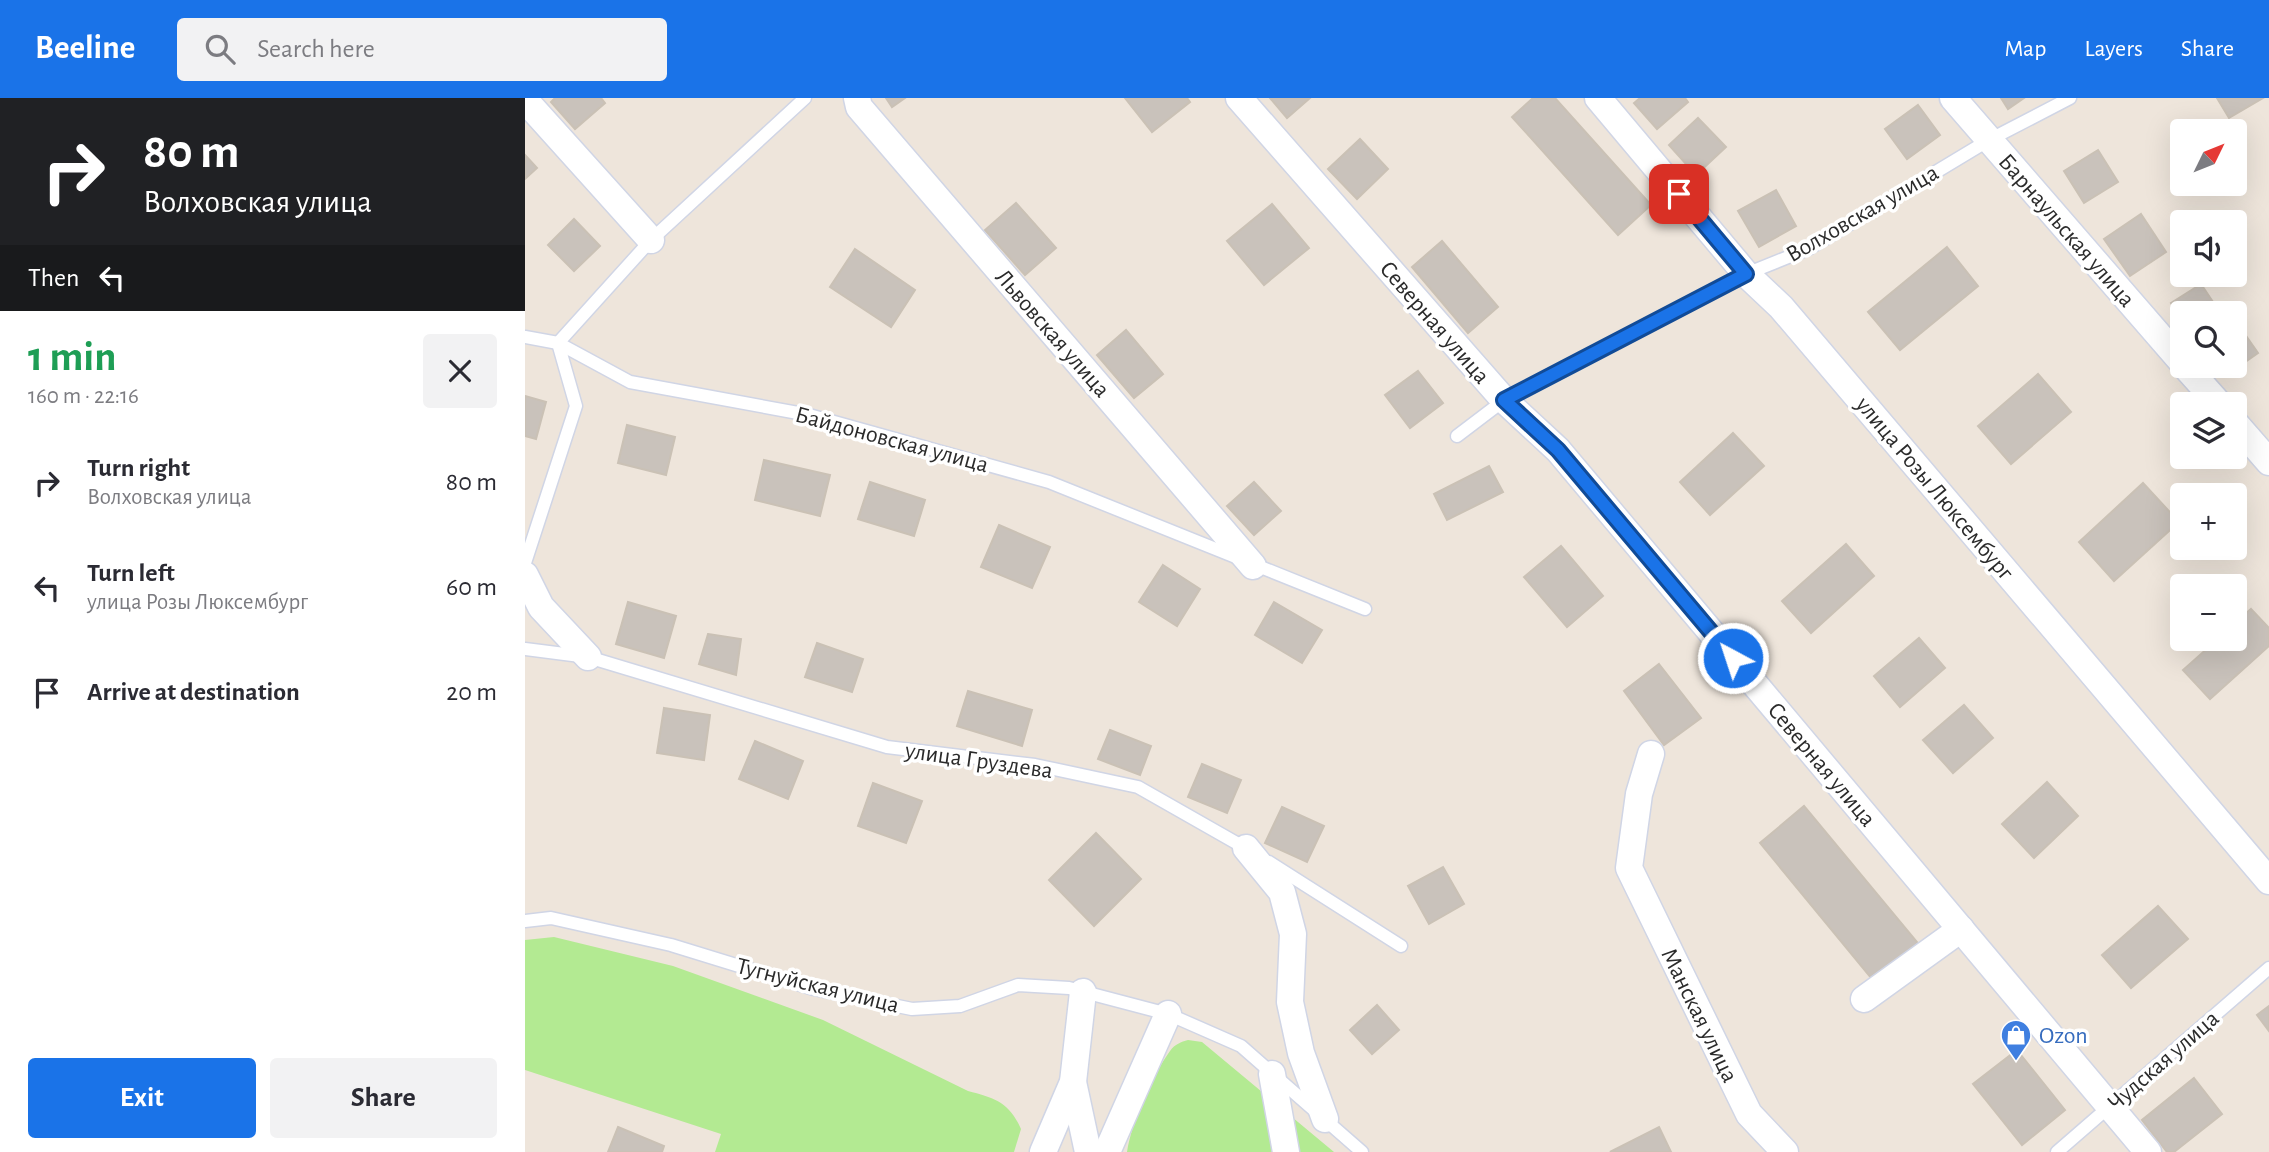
<!DOCTYPE html>
<html lang="en">
<head>
<meta charset="utf-8">
<style>
	body { margin:0; font-family:"Alegreya Sans",sans-serif; background:#f2f2f3; color:#2b2b33; height:100vh; display:flex; flex-direction:column; font-size:26px; white-space:nowrap }
	* { box-sizing:border-box; margin:0 }
	p { font-size:23px; color:#7c7c81 }
	.icon { flex:none; width:38px; height:38px; fill:none; stroke:currentColor; stroke-width:2; stroke-linecap:round; stroke-linejoin:round }
	.map { position:relative; flex:1; overflow:hidden }
	.details { display:flex; flex-direction:column; background:#fff; width:525px }
	.details>* { flex:none }
	.banner { background:#202124; color:#fff; overflow:hidden }
	.needle { width:46px; rotate:47deg }
	.fabs { position:absolute; left:1645px; top:21px; display:grid; gap:14px }
	.fabs a { display:grid; place-items:center; width:77px; height:77px; border-radius:7px; background:#fff; box-shadow:0 7px 28px #0002; font-size:35px }
	.pin { position:absolute; display:grid; place-items:center; width:60px; height:60px; color:#fff; margin:-30px; border-radius:14px; box-shadow:0 4px 10px #0006 }
	.me { position:absolute; width:77px; margin:-38px; rotate:320deg; stroke-linejoin:round; filter:drop-shadow(0 0 5px #0008) }
	.turn { display:flex; align-items:center; gap:24px; height:147px; padding:0 28px; font-size:32px }
	.turn .icon { width:91px; height:91px; stroke-width:2.5 }
	.turn b { display:block; font-size:49px; line-height:60px }
	.then { display:flex; align-items:center; height:66px; padding:0 28px; background:#0003; gap:14px; font-size:26px }
	.round { display:grid; place-items:center; flex:none; width:74px; height:74px; border-radius:7px; background:#f2f2f3 }
	.summary { display:flex; align-items:center; justify-content:space-between; height:119px; padding:0 28px }
	h1 { font-size:42px; font-weight:700; line-height:52px; color:#1e9e55 }
	.primary-button { display:flex; gap:14px; margin-top:auto; padding:14px 28px }
	.primary-button a { flex:1; height:80px; border-radius:7px; background:#1a73e8; color:#fff; font-size:28px; font-weight:700; line-height:80px; text-align:center }
	.primary-button a+a { background:#f2f2f3; color:#2b2b33 }
	ul { padding:0; list-style:none }
	li { display:flex; align-items:center; gap:21px; height:105px; padding:0 28px }
	li div { flex:1 }
	li b { display:block; font-size:26px }
	li em { font-style:normal }
	header { display:flex; align-items:center; gap:42px; box-sizing:border-box; height:98px; padding:0 35px; background:#1a73e8; color:#fff }
	header strong { font-size:33px }
	nav { display:flex; gap:38px; margin-inline-start:auto; font-size:24px }
	.search { width:490px; height:63px; background:#f2f2f3; display:flex; align-items:center; gap:18px; box-sizing:border-box; padding:0 24px; border-radius:7px; color:#7c7c81; font-size:26px }
	main { display:flex; flex:1; min-height:0 }
	.map>svg:first-child { display:block }
	.green { fill:#b3ea92 }
	.building { fill:#c9c2bb; stroke:#cac1b5; stroke-width:2 }
	.lines { fill:none; stroke-linecap:round; stroke-linejoin:round }
	.service-casing { stroke:#d0d5e5; stroke-width:15 }
	.minor-casing { stroke:#d0d5e5; stroke-width:29 }
	.service { stroke:#fff; stroke-width:12 }
	.minor { stroke:#fff; stroke-width:26 }
	.route-casing { stroke:#114b97; stroke-width:18 }
	.route { stroke:#1a73e8; stroke-width:12 }
	.labels { text-anchor:middle; stroke-width:7; stroke-linejoin:round; paint-order:stroke }
	.street-label { font-size:24px; fill:#2b2b2b; stroke:#fff }
	.shop-label { font-size:24px; fill:#366cbe; stroke:#fff; text-anchor:start }
</style>
</head>
<body>
<header>
<strong>Beeline</strong>
<div class="search"><svg class="icon" aria-label="search" viewBox="0 0 24 24"><circle cx="10" cy="10" r="6"/><path d="M15 15l6 6"/></svg>Search here</div>
<nav><a>Map</a><a>Layers</a><a>Share</a></nav>
</header>
<main>
<section class="details">
<div class="banner">
<div class="turn"><svg class="icon" aria-label="right" viewBox="0 0 24 24"><path d="M7 20v-9h11M14 6l5 5-5 5"/></svg><div><b>80 m</b>Волховская улица</div></div>
<div class="then">Then<svg class="icon" aria-label="left" viewBox="0 0 24 24"><path d="M17 20v-9H6M10 6l-5 5 5 5"/></svg></div>
</div>
<div class="summary"><div><h1>1 min</h1><p>160 m · 22:16</p></div><a class="round"><svg class="icon" aria-label="close" viewBox="0 0 24 24"><path d="M6 6l12 12M18 6L6 18"/></svg></a></div>
<ul>
<li><svg class="icon" aria-label="right" viewBox="0 0 24 24"><path d="M7 20v-9h11M14 6l5 5-5 5"/></svg><div><b>Turn right</b><p>Волховская улица</p></div><em>80 m</em></li>
<li><svg class="icon" aria-label="left" viewBox="0 0 24 24"><path d="M17 20v-9H6M10 6l-5 5 5 5"/></svg><div><b>Turn left</b><p>улица Розы Люксембург</p></div><em>60 m</em></li>
<li><svg class="icon" aria-label="arrive" viewBox="0 0 24 24"><path d="M6 21V4h12l-3 4 3 4H6"/></svg><div><b>Arrive at destination</b></div><em>20 m</em></li>
</ul>
<div class="primary-button"><a>Exit</a><a>Share</a></div>
</section>
<div class="map">
<svg width="1744" height="1054" viewBox="0 0 1744 1054">
	<rect width="100%" height="100%" fill="#eee5db"/>
	<g class="green">
		<path d="M29,839L148,868L298,922L443,993C470,1000 484,1004 496,1031L489,1054H190L196,1036L0,972V842Z"/>
		<path d="M663,942L677,944L809,1054H602C607,1023 627,978 645,953C650,946 656,944 663,942Z"/>
	</g>
	<g class="building">
		<path d="M30,0H76L80,5L50,31L26,4Z"/>
		<path d="M361,0H380L367,9Z"/>
		<path d="M600,0H662L665,4L627,34Z"/>
		<path d="M745,0H785L762,20Z"/>
		<path d="M1008,0H1030L1126,107L1093,137L987,19Z"/>
		<path d="M1115,0H1160L1163,4L1132,31L1109,5Z"/>
		<path d="M1476,0H1499L1483,11Z"/>
		<path d="M1692,0H1738L1704,20Z"/>
		<path d="M1393,7L1415,37L1382,61L1360,31Z"/>
		<path d="M1173,20L1201,49L1171,77L1144,47Z"/>
		<path d="M835,41L863,71L832,101L803,71Z"/>
		<path d="M1573,52L1593,84L1559,105L1539,73Z"/>
		<path d="M0,57L12,70L0,81Z"/>
		<path d="M1251,92L1271,128L1234,149L1213,113Z"/>
		<path d="M491,105L531,150L500,177L460,132Z"/>
		<path d="M747,106L784,150L739,187L702,143Z"/>
		<path d="M1616,116L1641,154L1605,178L1579,141Z"/>
		<path d="M49,121L75,148L49,173L23,147Z"/>
		<path d="M917,143L973,209L943,235L887,169Z"/>
		<path d="M1422,149L1453,188L1375,252L1343,214Z"/>
		<path d="M330,151L390,192L366,229L305,189Z"/>
		<path d="M1676,186L1694,213L1691,215H1657V222L1646,205Z"/>
		<path d="M1710,222L1733,255L1700,278L1693,268H1710Z"/>
		<path d="M601,232L638,276L609,300L572,257Z"/>
		<path d="M893,273L918,305L885,330L860,297Z"/>
		<path d="M1513,276L1546,314L1486,366L1453,328Z"/>
		<path d="M0,298L21,304L11,341L0,338Z"/>
		<path d="M102,327L150,339L141,377L93,365Z"/>
		<path d="M1208,335L1239,368L1185,417L1155,384Z"/>
		<path d="M239,362L305,377L295,418L230,402Z"/>
		<path d="M964,368L978,394L922,422L909,396Z"/>
		<path d="M345,384L400,402L389,438L333,421Z"/>
		<path d="M729,384L756,413L729,437L702,408Z"/>
		<path d="M1618,385L1654,424L1589,483L1554,444Z"/>
		<path d="M474,427L525,449L507,490L456,469Z"/>
		<path d="M1321,446L1349,478L1286,535L1257,503Z"/>
		<path d="M1036,448L1078,498L1042,529L999,479Z"/>
		<path d="M638,467L675,491L652,528L614,504Z"/>
		<path d="M103,504L151,518L139,560L91,546Z"/>
		<path d="M749,504L797,532L777,565L730,537Z"/>
		<path d="M1726,511L1744,530V548L1685,601L1658,572L1693,541H1710V525Z"/>
		<path d="M183,536L216,541L211,577L174,566Z"/>
		<path d="M1394,540L1420,570L1375,609L1349,578Z"/>
		<path d="M292,545L338,561L327,594L280,579Z"/>
		<path d="M1134,566L1176,620L1139,647L1099,593Z"/>
		<path d="M443,593L507,612L497,648L432,628Z"/>
		<path d="M1439,607L1468,640L1428,675L1398,642Z"/>
		<path d="M139,610L185,617L179,662L132,655Z"/>
		<path d="M585,632L626,648L615,677L573,661Z"/>
		<path d="M230,643L278,663L263,701L214,681Z"/>
		<path d="M677,666L716,682L702,715L663,699Z"/>
		<path d="M1522,684L1553,718L1509,760L1477,726Z"/>
		<path d="M348,685L397,703L381,745L333,728Z"/>
		<path d="M1279,708L1397,850L1352,887L1235,745Z"/>
		<path d="M757,709L799,728L782,764L740,745Z"/>
		<path d="M571,735L616,781L569,828L524,782Z"/>
		<path d="M918,769L939,806L904,826L883,788Z"/>
		<path d="M1633,808L1663,841L1606,890L1577,857Z"/>
		<path d="M852,907L874,932L847,956L825,932Z"/>
		<path d="M1744,908V933L1732,917Z"/>
		<path d="M1492,952L1540,1012L1497,1047L1448,986Z"/>
		<path d="M1669,980L1697,1016L1649,1054H1642L1617,1022Z"/>
		<path d="M93,1029L139,1048L137,1054H83Z"/>
		<path d="M1134,1029L1146,1054H1085Z"/>
	</g>
	<g class="lines">
		<g class="service-casing">
			<g id="service">
				<path d="M0,239L33,245L105,284L284,317L524,384L840,511"/>
				<path d="M979,302L1221,176L1283,151L1464,42L1545,0"/>
				<path d="M932,338L982,300"/>
				<path d="M0,465L51,308L33,245L126,142L280,0"/>
				<path d="M0,551L63,559L362,649L510,667L613,689L722,751"/>
				<path d="M744,764L876,848"/>
				<path d="M0,823L26,820L146,847L289,891L387,911L435,908L493,887L544,890L643,916L716,948L837,1054"/>
				<path d="M1532,1054L1744,870"/>
			</g>
		</g>
		<g class="minor-casing">
			<g id="minor">
				<path d="M332,0L334,9L728,468"/>
				<path d="M714,0L979,302L1033,352L1623,1054"/>
				<path d="M1073,0L1221,176L1256,209L1744,783"/>
				<path d="M1428,0L1657,264"/>
				<path d="M0,2L126,142"/>
				<path d="M1660,268L1694,306"/>
				<path d="M1710,325L1744,364"/>
				<path d="M0,477L16,509L63,559"/>
				<path d="M1126,656L1114,696L1104,770L1224,1016L1260,1054"/>
				<path d="M721,750L757,794L768,836L765,904L776,955L800,1021"/>
				<path d="M1339,901L1436,831"/>
				<path d="M747,976L761,1054"/>
				<path d="M548,984L563,1054"/>
				<path d="M518,1054L548,984L558,894"/>
				<path d="M582,1054L643,916"/>
			</g>
		</g>
		<use href="#service" class="service"/>
		<use href="#minor" class="minor"/>
	</g>
	<g class="lines">
		<g class="route-casing">
			<path id="route" d="M1154,96L1221,176L979,302L1033,352L1208,560"/>
		</g>
		<use href="#route" class="route"/>
	</g>
	<defs>
		<g id="shop-pin" transform="scale(1.575)"><path d="M0 17L-7.5 6A9.5 9.5 0 1 1 7.5 6Z" fill="#3f7fe0" stroke="#fff"/><path d="M-5-2.5h2.3a2.7 3.5 0 0 1 5.4 0H5L5.5 6h-11ZM-1.5-2.5h3a1.5 2.3 0 0 0-3 0Z" fill="#fff"/></g>
	</defs>
	<g fill-rule="evenodd">
		<use href="#shop-pin" x="1491" y="937"/>
	</g>
	<g class="labels">
		<g class="street-label">
			<text transform="translate(1337 115) rotate(-30)" y="8">Волховская улица</text>
			<text transform="translate(1542 132) rotate(49)" y="8">Барнаульская улица</text>
			<text transform="translate(910 224) rotate(49)" y="8">Северная улица</text>
			<text transform="translate(528 235) rotate(49)" y="8">Львовская улица</text>
			<text transform="translate(367 341) rotate(15)" y="8">Байдоновская улица</text>
			<text transform="translate(1410 390) rotate(50)" y="8">улица Розы Люксембург</text>
			<text transform="translate(454 662) rotate(8)" y="8">улица Груздева</text>
			<text transform="translate(1297 666) rotate(50)" y="8">Северная улица</text>
			<text transform="translate(293 887) rotate(14)" y="8">Тугнуйская улица</text>
			<text transform="translate(1175 917) rotate(64)" y="8">Манская улица</text>
			<text transform="translate(1638 962) rotate(-41)" y="8">Чудская улица</text>
		</g>
		<g class="shop-label">
			<text x="1514" y="945">Ozon</text>
		</g>
	</g>
</svg>
<div class="fabs">
<a><svg class="needle" viewBox="-14 -14 28 28"><path d="M0-13l5 13h-10z" fill="#e53935"/><path d="M0 13l5-13h-10z" fill="#7c7c81"/></svg></a>
<a><svg class="icon" aria-label="sound" viewBox="0 0 24 24"><path d="M4 9h4l5-4v14l-5-4H4zM17 9q2 3 0 6"/></svg></a>
<a><svg class="icon" aria-label="search" viewBox="0 0 24 24"><circle cx="10" cy="10" r="6"/><path d="M15 15l6 6"/></svg></a>
<a><svg class="icon" aria-label="layers" viewBox="0 0 24 24"><path d="M12 4l9 5-9 5-9-5zM3 14l9 5 9-5"/></svg></a>
<a>+</a>
<a>−</a>
</div>
<div class="pin" style="left:1154px;top:96px;background:#d93025"><svg class="icon" aria-label="arrive" viewBox="0 0 24 24"><path d="M6 21V4h12l-3 4 3 4H6"/></svg></div>
<svg class="me" style="left:1208px;top:560px" viewBox="-20 -20 40 40"><circle r="17" fill="#1a73e8" stroke="#fff" stroke-width="3"/><path d="M0-11L8 9 0 5-8 9z" fill="#fff"/></svg>
</div>
</main>
</body>
</html>
